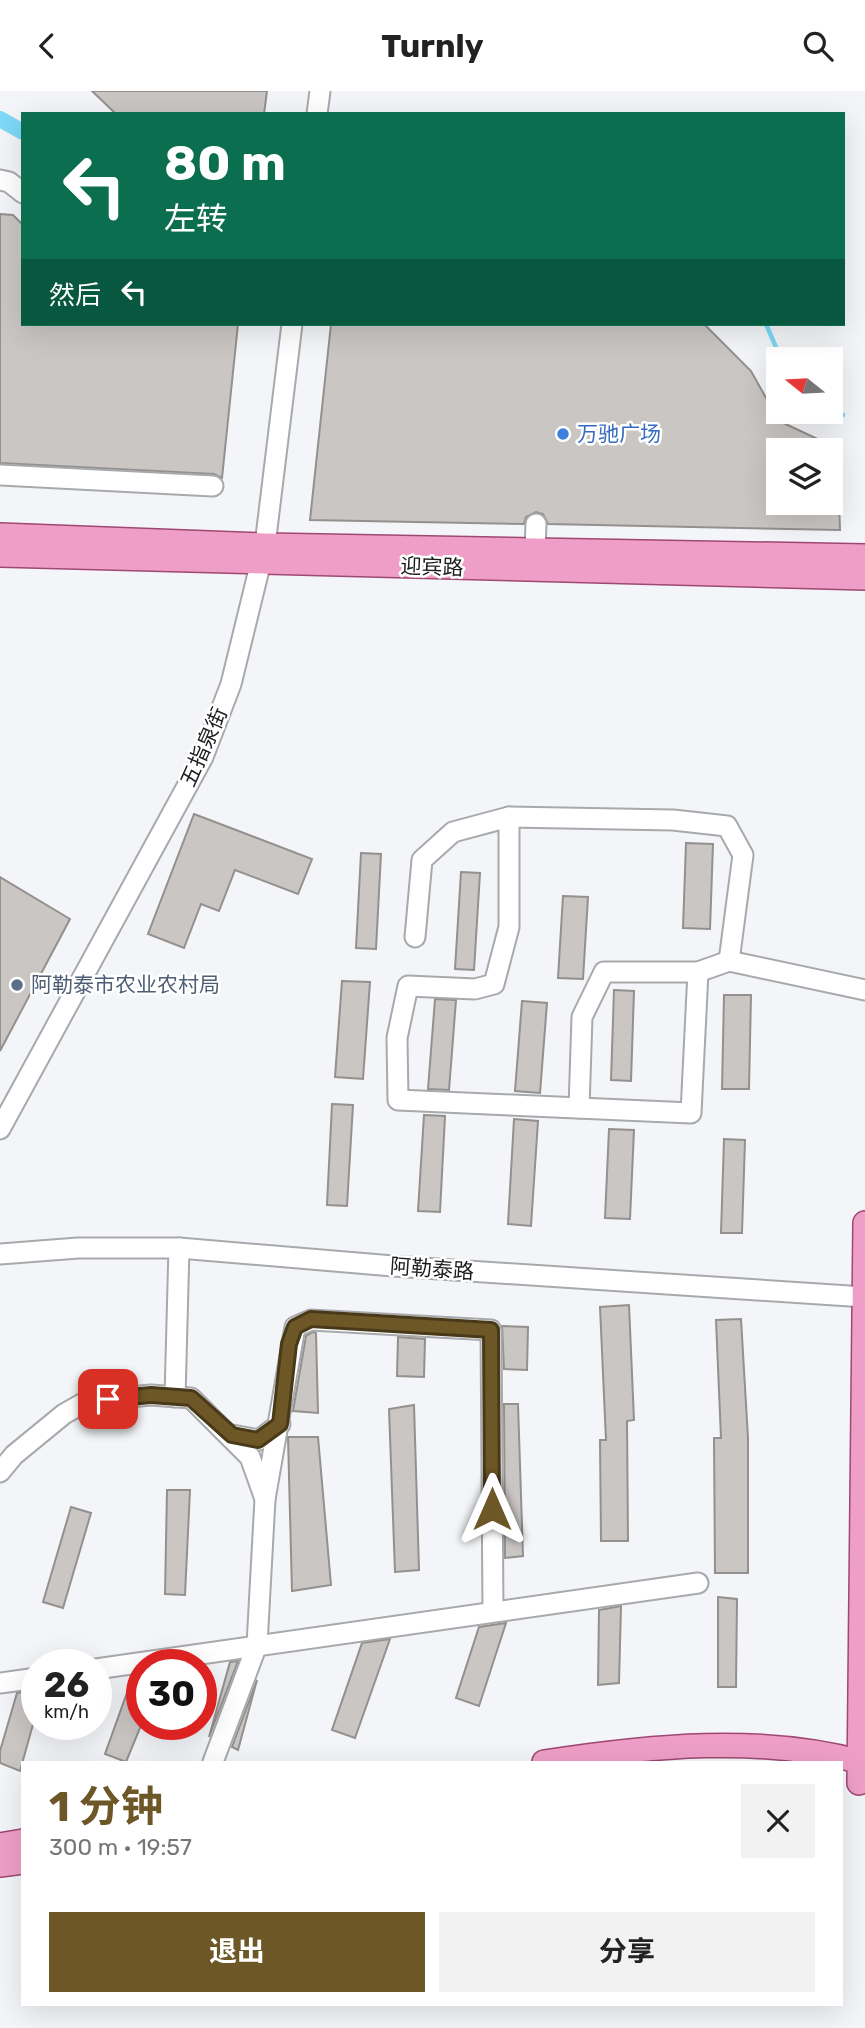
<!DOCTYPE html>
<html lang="zh">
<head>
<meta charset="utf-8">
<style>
	body { margin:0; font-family:Rubik,"Noto Sans SC",sans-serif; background:#f2f2f2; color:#222; height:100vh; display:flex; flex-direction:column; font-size:26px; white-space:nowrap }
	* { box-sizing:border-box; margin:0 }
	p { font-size:23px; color:#767676 }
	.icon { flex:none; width:38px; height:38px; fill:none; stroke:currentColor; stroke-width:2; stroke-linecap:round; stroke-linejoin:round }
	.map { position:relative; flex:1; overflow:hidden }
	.panel { position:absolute; left:21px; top:1670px; width:822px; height:245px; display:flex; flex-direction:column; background:#fff; border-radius:0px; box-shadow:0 7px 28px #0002 }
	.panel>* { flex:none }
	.guide { position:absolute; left:21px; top:21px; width:824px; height:214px; border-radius:0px; box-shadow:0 7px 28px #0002; background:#0b6e4f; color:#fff; overflow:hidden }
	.needle { width:46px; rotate:288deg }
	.fabs { position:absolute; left:766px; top:256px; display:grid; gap:14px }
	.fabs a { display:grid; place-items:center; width:77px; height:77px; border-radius:0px; background:#fff; box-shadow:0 7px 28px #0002; font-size:35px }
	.speed { position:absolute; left:21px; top:1558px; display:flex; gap:14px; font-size:35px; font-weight:700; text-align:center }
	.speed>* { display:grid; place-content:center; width:91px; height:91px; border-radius:50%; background:#fff; box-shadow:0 7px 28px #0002; line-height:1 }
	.speed small { font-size:18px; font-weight:400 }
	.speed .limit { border:10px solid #d22; background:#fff; color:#111 }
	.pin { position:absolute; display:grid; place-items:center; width:60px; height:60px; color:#fff; margin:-30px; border-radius:14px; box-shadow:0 4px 10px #0006 }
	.me { position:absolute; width:77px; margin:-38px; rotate:0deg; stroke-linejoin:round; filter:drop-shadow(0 0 5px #0008) }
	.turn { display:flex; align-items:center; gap:24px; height:147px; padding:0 28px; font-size:32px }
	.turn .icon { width:91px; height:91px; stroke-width:2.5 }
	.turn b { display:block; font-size:49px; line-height:60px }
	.then { display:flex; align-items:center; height:66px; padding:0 28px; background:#0003; gap:14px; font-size:26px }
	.round { display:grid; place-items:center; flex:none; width:74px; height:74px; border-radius:0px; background:#f2f2f2 }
	.summary { display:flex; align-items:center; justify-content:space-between; height:119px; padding:0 28px }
	h1 { font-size:42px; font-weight:700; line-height:52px; color:#6e5727 }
	.action { display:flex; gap:14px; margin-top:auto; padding:14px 28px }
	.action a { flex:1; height:80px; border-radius:0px; background:#6e5727; color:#fff; font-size:28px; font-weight:700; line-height:80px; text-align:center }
	.action a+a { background:#f2f2f2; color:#222 }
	header { display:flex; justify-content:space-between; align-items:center; height:91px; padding:0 28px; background:#fff; font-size:32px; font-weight:700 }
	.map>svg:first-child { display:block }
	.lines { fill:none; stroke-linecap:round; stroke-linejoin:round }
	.stream { stroke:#7dd9f7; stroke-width:4.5 }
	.canal { stroke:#7dd9f7; stroke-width:16 }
	.building { fill:#c9c6c4; stroke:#93908e; stroke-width:2 }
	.minor-casing { stroke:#a8a9ac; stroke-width:23 }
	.major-casing { stroke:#9e4873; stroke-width:26 }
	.minor { stroke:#fff; stroke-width:19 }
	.major { stroke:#ef9fc7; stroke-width:23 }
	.route-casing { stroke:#483919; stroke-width:18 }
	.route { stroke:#6e5727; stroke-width:12 }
	.shop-dot { fill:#3f7fe0; stroke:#fff; stroke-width:2.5 }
	.service-dot { fill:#5c6f8a; stroke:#fff; stroke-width:2.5 }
	.labels { text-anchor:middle; stroke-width:5; stroke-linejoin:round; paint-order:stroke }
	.shop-label { font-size:21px; fill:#366cbe; stroke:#fff; text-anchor:start }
	.street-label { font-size:21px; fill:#1b1c1d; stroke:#fff }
	.service-label { font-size:21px; fill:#4e5e75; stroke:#fff; text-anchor:start }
</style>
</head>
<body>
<header><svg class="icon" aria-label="back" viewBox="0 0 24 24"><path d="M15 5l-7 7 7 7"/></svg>Turnly<svg class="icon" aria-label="search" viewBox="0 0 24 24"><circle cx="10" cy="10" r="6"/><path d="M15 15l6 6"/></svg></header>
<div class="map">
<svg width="865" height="1937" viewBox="0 0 865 1937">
	<rect width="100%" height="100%" fill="#f4f5f8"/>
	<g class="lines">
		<g class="stream">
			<path d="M766,233L781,268"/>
			<path d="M831,320L843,324"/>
		</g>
		<path class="canal" d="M0,28L23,41"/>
	</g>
	<g class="building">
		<path d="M92,0H267L264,23H116Z"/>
		<path d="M0,123L13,124L23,134V233H238L222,387L214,383L0,372Z"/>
		<path d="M331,233H704L751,280L779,330L841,359H779V411H839L840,439L548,433L543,423L536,421L526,426L524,433L310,429Z"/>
		<path d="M194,723L312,768L298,803L235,779L219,820L201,813L184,857L148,843Z"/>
		<path d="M686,752L713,753L710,838L683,837Z"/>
		<path d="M361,762L381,763L376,858L356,857Z"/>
		<path d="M461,781L480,782L474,879L455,878Z"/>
		<path d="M0,786L70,828L0,960Z"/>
		<path d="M563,805L588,806L583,888L558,887Z"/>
		<path d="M342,890L370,891L363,988L335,986Z"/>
		<path d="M614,899L634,900L631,990L611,989Z"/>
		<path d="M724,904H751L749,998H722Z"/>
		<path d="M435,908L456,909L449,999L428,998Z"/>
		<path d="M522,910L547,912L540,1002L515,1000Z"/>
		<path d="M332,1013L353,1014L347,1115L327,1114Z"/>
		<path d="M424,1024L445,1025L440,1121L418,1120Z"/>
		<path d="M514,1028L538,1030L531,1135L508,1133Z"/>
		<path d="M609,1038L634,1039L630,1128L605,1127Z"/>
		<path d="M724,1048L745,1049L742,1142H721Z"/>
		<path d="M629,1214L634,1329L627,1330L628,1450H601L600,1349H606L600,1216Z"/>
		<path d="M741,1228L748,1347V1482H715L714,1347H721L716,1229Z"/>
		<path d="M502,1235L528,1236L527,1279L504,1278Z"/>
		<path d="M313,1241L316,1242L318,1322L293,1320L306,1245Z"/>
		<path d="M398,1246L425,1248L424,1286L397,1285Z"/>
		<path d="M504,1313H518L523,1465L505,1467Z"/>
		<path d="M414,1314L419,1479L395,1481L389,1318Z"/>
		<path d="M288,1346H318L331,1494L292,1500Z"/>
		<path d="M167,1399H190L185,1504L165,1503Z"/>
		<path d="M71,1416L91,1422L63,1517L43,1511Z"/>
		<path d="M718,1506L737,1508L736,1596H718Z"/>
		<path d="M621,1515L619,1592L598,1594L599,1519Z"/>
		<path d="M506,1532L479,1615L456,1607L479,1536Z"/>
		<path d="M390,1548L355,1647L332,1639L362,1552Z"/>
		<path d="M238,1570L209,1646L230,1571Z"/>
		<path d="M142,1584V1632L126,1671L105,1663L133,1585Z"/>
		<path d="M257,1589L238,1659L232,1656Z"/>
		<path d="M37,1599V1619L20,1680L0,1672V1660L17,1602Z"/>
	</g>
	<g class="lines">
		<g class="minor-casing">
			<g id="minor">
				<path d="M317,23L320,0"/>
				<path d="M0,89L9,91L23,102"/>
				<path d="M0,384L213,395"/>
				<path d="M535,459L536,433"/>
				<path d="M509,726V836L494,893L475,898L408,895L397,947L398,1009L691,1022L698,881L729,870L865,899"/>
				<path d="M415,846L422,769L453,741L509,726L673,729L727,735L743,764L729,870"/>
				<path d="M579,1017L582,926L604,881H698"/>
				<path d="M0,1038L203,666L231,593L265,454L292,233"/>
				<path d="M0,1163L78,1157H179L393,1175L865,1206"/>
				<path d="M175,1306L179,1157"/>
				<path d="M232,1344L259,1349L280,1333"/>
				<path d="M0,1381L14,1364L64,1323L87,1310L151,1304L191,1307L250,1366L265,1408L257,1554L213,1671"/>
				<path d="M265,1408L295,1236L311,1229L491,1239L493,1520"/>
				<path d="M96,1578L698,1492"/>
				<path d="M0,1592L37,1587"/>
			</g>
		</g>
		<g class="major-casing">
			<g id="major">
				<path d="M0,444L265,454L865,465"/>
				<path d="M0,464L865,487"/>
				<path d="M544,1671C648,1655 762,1643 865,1672"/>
				<path d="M859,1692L865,1132"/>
				<path d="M0,1754L23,1750"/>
				<path d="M0,1774L23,1771"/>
			</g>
		</g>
		<use href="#minor" class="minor"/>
		<use href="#major" class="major"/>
	</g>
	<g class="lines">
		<g class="route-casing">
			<path id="route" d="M108,1308L151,1304L191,1307L232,1344L258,1349L280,1333L289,1253L295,1236L311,1228L491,1239L492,1418"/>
		</g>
		<use href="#route" class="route"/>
	</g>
	<circle class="shop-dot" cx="563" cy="343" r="7"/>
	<circle class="service-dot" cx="17" cy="894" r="7"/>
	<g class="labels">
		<g class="shop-label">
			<text x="577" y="350">万驰广场</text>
		</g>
		<g class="street-label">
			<text transform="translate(432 476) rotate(2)" y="7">迎宾路</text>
			<text transform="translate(204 656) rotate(-66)" y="7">五指泉街</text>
			<text transform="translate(432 1178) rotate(4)" y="7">阿勒泰路</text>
		</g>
		<g class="service-label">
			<text x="31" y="901">阿勒泰市农业农村局</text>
		</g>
	</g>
</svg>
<div class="fabs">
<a><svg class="needle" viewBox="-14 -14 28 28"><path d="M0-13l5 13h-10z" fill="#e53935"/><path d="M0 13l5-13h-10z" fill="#767676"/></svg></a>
<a><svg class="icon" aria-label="layers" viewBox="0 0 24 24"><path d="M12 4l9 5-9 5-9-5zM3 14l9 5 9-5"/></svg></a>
</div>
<div class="speed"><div>26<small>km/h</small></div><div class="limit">30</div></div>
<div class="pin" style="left:108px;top:1308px;background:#d93025"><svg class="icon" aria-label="arrive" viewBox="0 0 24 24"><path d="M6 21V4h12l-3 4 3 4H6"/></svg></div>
<svg class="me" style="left:492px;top:1418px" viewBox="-20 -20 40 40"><path d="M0-17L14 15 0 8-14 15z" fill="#6e5727" stroke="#fff" stroke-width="4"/></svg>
<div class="guide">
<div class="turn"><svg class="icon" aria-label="left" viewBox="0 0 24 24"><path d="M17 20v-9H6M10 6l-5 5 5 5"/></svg><div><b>80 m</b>左转</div></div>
<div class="then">然后<svg class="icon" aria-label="left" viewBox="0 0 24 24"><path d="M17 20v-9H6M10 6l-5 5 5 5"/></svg></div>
</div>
<section class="panel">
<div class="summary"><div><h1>1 分钟</h1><p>300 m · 19:57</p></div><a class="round"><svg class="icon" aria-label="close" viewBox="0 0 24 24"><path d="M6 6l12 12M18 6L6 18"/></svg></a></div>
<div class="action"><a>退出</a><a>分享</a></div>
</section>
</div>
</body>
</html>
